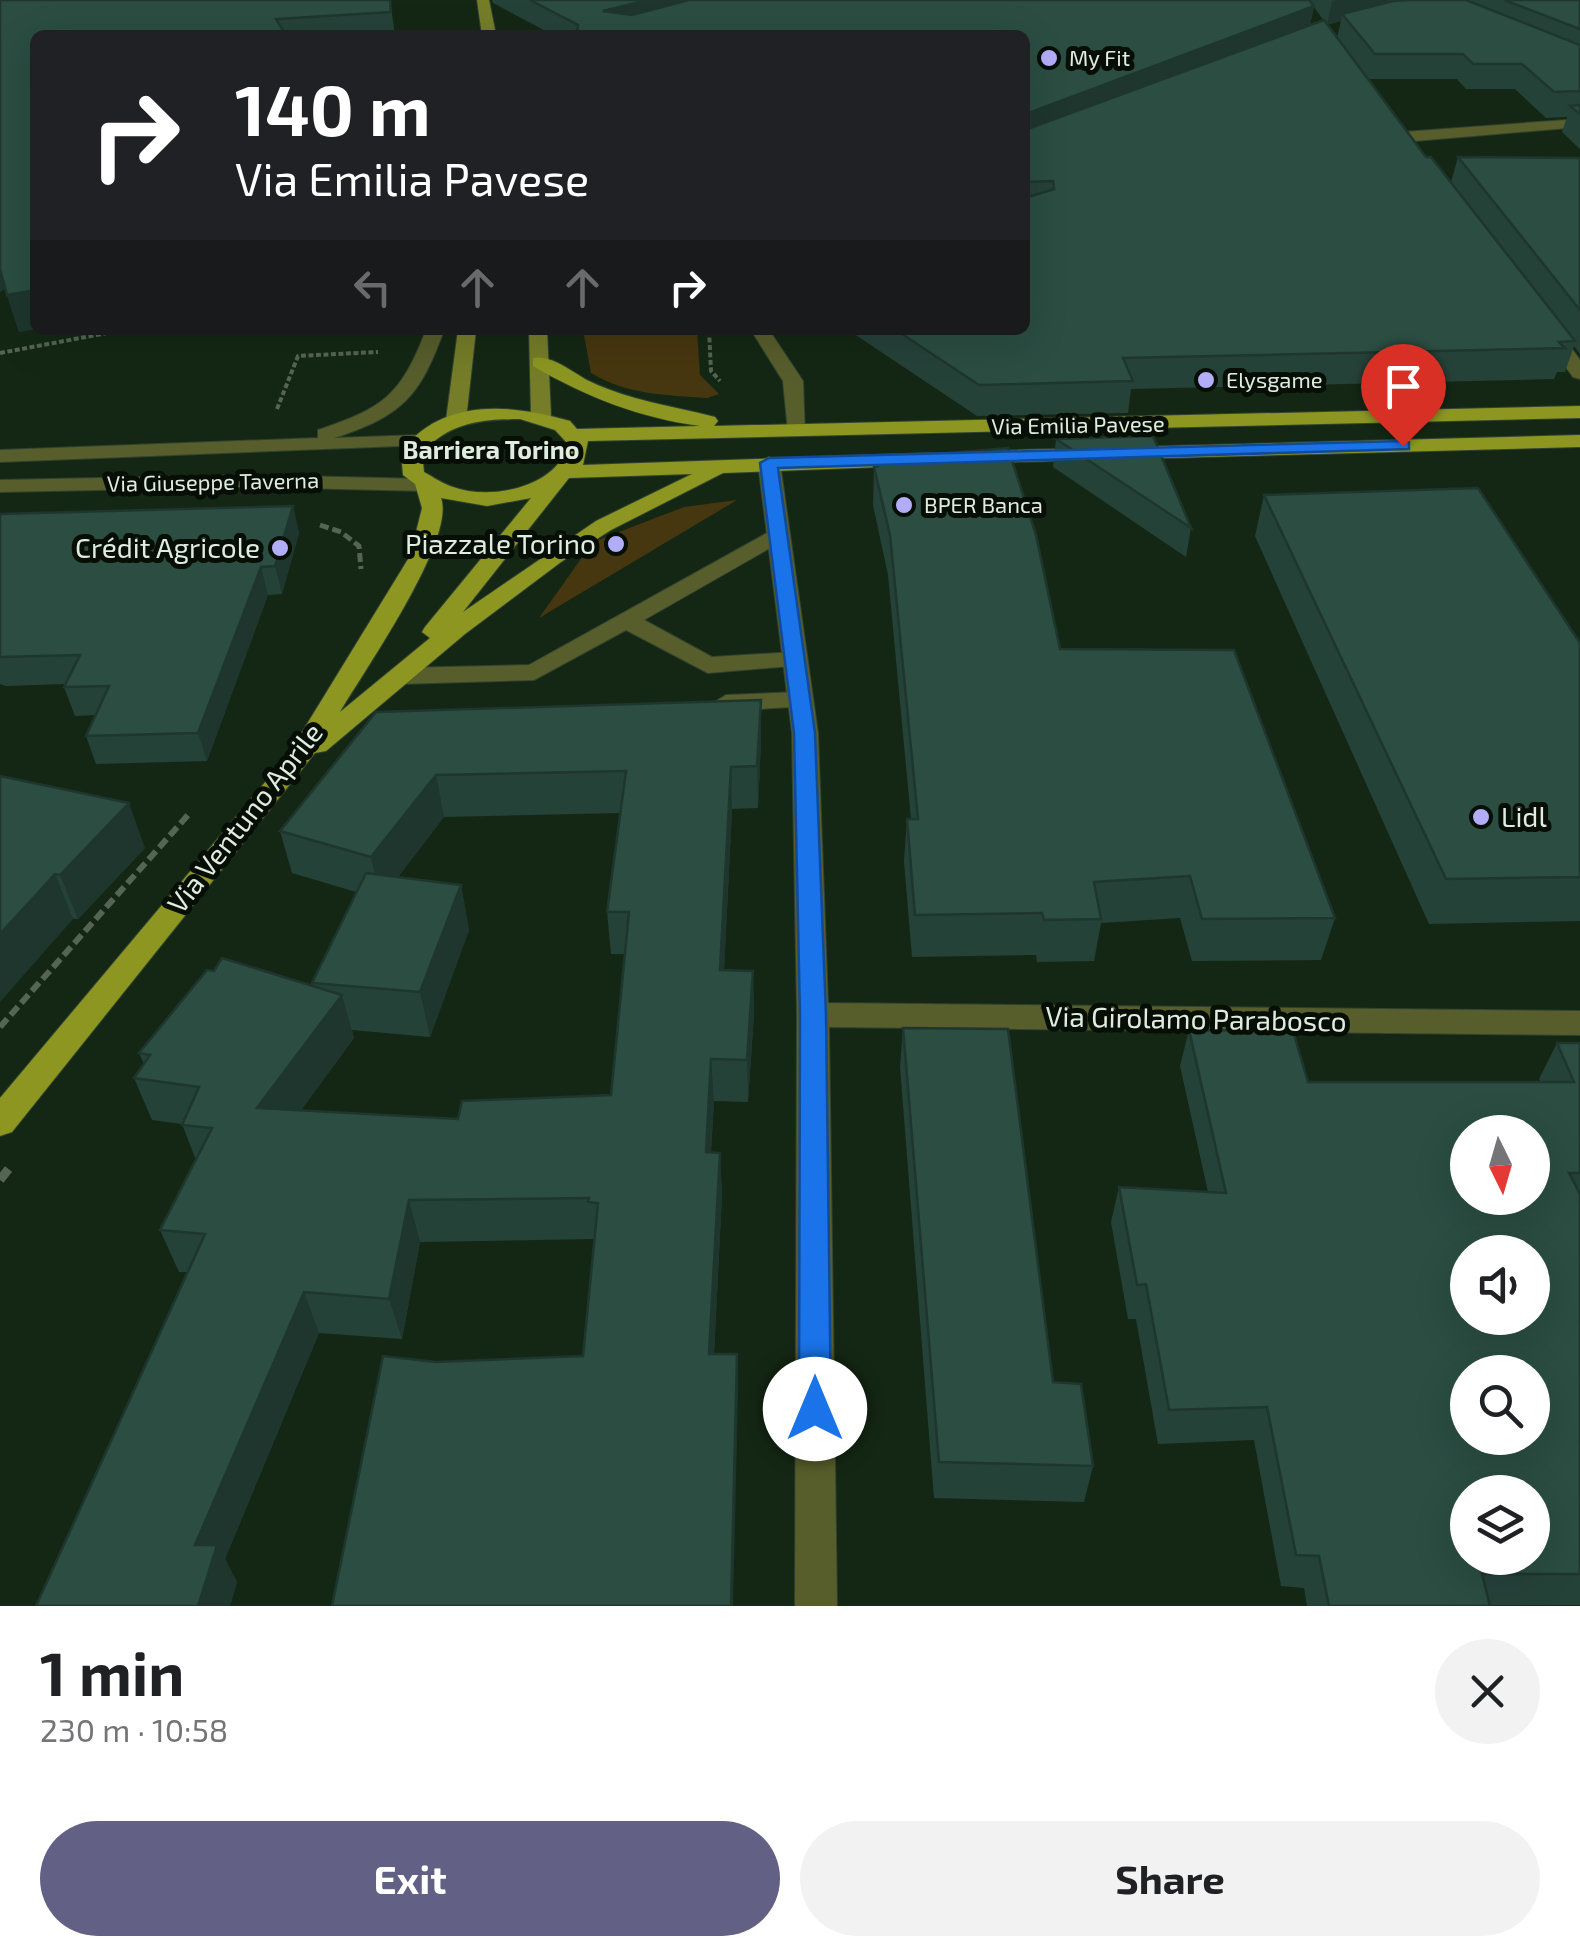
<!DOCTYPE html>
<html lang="en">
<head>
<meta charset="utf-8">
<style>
	body { margin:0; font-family:"Exo 2",sans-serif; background:#f2f2f2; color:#202124; height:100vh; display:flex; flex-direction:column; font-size:38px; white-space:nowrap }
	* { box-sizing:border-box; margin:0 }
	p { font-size:32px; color:#757577 }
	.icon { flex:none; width:55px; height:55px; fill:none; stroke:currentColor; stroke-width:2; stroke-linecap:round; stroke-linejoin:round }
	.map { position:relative; height:1606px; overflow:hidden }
	.sheet { display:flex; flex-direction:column; background:#fff; flex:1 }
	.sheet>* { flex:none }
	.hud { position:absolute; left:30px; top:30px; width:1000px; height:305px; border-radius:15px; box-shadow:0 10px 40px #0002; background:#202124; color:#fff; overflow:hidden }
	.needle { width:65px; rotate:175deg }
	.tools { position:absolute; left:1450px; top:1115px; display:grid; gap:20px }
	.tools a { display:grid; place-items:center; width:100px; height:100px; border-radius:50%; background:#fff; box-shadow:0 10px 40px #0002; font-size:50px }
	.pin { position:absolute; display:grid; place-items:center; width:85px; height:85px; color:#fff; margin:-102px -42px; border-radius:50% 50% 50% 0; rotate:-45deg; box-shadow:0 0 10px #0007 }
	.pin .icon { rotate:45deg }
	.me { position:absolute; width:110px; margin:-55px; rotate:0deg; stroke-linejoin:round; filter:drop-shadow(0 0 8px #0008) }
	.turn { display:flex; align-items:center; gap:35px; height:210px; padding:0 40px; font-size:45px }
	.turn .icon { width:130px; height:130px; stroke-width:2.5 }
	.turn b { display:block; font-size:70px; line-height:85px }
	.lanes { display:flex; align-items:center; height:95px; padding:0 40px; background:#0003; justify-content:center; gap:50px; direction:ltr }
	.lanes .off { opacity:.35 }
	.round { display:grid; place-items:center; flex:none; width:105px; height:105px; border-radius:52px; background:#f2f2f2 }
	.head { display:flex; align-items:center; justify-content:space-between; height:170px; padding:0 40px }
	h1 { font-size:60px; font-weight:700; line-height:75px }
	.button { display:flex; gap:20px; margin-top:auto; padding:20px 40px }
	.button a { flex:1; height:115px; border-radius:60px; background:#626084; color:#fff; font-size:40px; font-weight:700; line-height:115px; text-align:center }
	.button a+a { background:#f2f2f2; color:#202124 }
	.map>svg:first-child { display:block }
	.green { fill:#473710 }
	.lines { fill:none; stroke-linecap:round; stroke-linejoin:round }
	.service-casing { stroke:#314330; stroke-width:2 }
	.minor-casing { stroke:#314330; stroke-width:2 }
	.tertiary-casing { stroke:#314330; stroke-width:2 }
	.secondary-casing { stroke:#314330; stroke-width:2 }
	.primary-casing { stroke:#314330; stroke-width:2 }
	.path-far3 { stroke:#546554; stroke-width:4; stroke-dasharray:5 2.5; stroke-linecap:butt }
	.path-far2 { stroke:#546554; stroke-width:5; stroke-dasharray:9 4; stroke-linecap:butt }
	.path-far1 { stroke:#546554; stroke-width:6; stroke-dasharray:11 5; stroke-linecap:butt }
	.path { stroke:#546554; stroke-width:9; stroke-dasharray:14 6; stroke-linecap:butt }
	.service { fill:#575d2b; fill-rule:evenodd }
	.minor { fill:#575d2b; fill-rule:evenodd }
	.tertiary { fill:#575d2b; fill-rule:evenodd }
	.secondary { fill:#757d29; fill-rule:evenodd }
	.primary { fill:#8c9621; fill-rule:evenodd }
	.wall { fill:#254239; fill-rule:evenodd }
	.shaded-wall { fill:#1e362e }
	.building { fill:#2b4d42; stroke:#1e362e; stroke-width:2.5; fill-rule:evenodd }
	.route { fill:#1a73e8; stroke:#114b97; stroke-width:2.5 }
	.poi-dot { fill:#b2adf9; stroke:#060e06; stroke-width:4 }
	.labels { text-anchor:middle; stroke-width:10; stroke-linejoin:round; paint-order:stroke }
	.far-poi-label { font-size:22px; fill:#e0ecdf; stroke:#060e06; text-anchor:start }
	.far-street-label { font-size:22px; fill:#e0ecdf; stroke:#060e06 }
	.far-neighbourhood-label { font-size:25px; font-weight:bold; fill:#e0ecdf; stroke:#060e06 }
	.poi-label { font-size:28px; fill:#e0ecdf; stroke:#060e06; text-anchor:end }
	.street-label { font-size:28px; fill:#e0ecdf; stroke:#060e06 }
</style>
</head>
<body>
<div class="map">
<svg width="1580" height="1606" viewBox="0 0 1580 1606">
	<rect width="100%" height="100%" fill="#142714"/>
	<g class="green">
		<path d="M583,330H697L700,375L719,394L707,398C666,395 627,395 591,373Z"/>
		<path d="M737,500L539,618L593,542L684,507Z"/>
	</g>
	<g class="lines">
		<g class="service-casing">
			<g id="service">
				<path d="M1580,119V127L1403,142L1395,137L1403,132Z"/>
				<path d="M751,330H769L803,381L805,436H791L788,432L783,381Z"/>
				<path d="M776,528L784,530V540L644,620L712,657L794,652L803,655L806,660L803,665L708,673L626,630L534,680L399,684L386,676L399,668L529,665Z"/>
				<path d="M800,692L809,694L813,700L809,706L726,711L713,703L726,695Z"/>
			</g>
		</g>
		<g class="minor-casing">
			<g id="minor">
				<path d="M1548,324L1555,326L1580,360V379L1573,377L1539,330Z"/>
				<path d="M769,457L780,463L818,733L828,1003L1580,1011V1035L829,1027L837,1606H795L797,1015L792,733L758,463Z"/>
			</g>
		</g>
		<g class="tertiary-casing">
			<g id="tertiary">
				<path d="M426,330H444C420,397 402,416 334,438L419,435L426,437V445L0,462V450L318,438V430C384,408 401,395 426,330Z"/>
				<path d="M249,475L425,479L436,485L425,491L249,487L0,492V480Z"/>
			</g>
		</g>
		<g class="secondary-casing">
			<g id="secondary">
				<path d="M477,0H489L496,35H482Z"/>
				<path d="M458,330H476L466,420L456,426L446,420Z"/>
				<path d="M529,330H547L551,416L541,422L531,416Z"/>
			</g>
		</g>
		<g class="primary-casing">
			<g id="primary">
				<path d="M533,358C552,354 574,374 591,382C632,401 672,406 715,417L718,421L714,426L1580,406V418L588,441L583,465L933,453L944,459L933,465L723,473L611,530L561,562L465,634L326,751L315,753L12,1132L0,1136V1098L288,755L410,556L422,508L415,484L403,475L401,452C442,397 511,404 570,421L577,429L700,426C640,418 586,397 533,366ZM520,419L555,430L568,444C558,487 491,501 453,487C443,484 433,477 424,472L422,453C448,423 482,419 520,419ZM692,474L596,521L463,612L569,478ZM441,498L487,506L531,498L425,627L422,632L430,638L340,712C364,671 456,540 441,498Z"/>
				<path d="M1580,435V447L976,463L965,457L976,451Z"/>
			</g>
		</g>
		<g class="path-far3">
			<path d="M709,330L711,371L720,381"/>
			<path d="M0,353L123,330"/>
			<path d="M277,409L298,356L378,352"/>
		</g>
		<path class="path-far2" d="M320,525L341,532L359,546L361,569"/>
		<path class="path-far1" d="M0,1027L188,815"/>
		<path class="path" d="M0,1180L10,1167"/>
		<use href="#service" class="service"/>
		<use href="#minor" class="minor"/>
		<use href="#tertiary" class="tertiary"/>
		<use href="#secondary" class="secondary"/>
		<use href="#primary" class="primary"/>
	</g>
	<g class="wall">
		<path d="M0,0H390L395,35H35V329L19,332L5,288L0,292Z"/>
		<path d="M492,0H1580V149L1562,132L1567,117L1546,118L1515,89H1466L1457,79H1369L1337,38L1341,21L1327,25L1314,7L1310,25L1426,157L1451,182L1458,157L1580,158V354L1574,346L1565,372H1557L1554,379L1131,389L1128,413L977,416L848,330H1025V35H553L493,3Z"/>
		<path d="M1056,439L1191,528L1186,557L1053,467Z"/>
		<path d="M874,467L1335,918L1321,960L1192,961L1180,918L1101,923L1094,961L1037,962L1036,955L912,957L904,861L907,819H911L888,575L873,505Z"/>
		<path d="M1264,495L1580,643V921L1429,924L1255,536Z"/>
		<path d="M293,506L299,533L282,594L268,595L207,761L96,764L86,736L95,715L75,716L64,687L65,684L6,686L0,684V514Z"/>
		<path d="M761,700V741L758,808L732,809L724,970L753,971L754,1014L748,1102L714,1101L711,1152L720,1153L722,1195L714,1354L738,1394L436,1362L583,1356L594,1239L420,1242L402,1339L319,1333L225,1559L237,1582L230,1606H36L188,1272H179L160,1230L196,1160L182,1124L152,1120L134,1078L144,1064L139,1053L313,986L312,983L356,892L292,873L280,831L376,712ZM620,813L607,912L611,954H625L611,1095L458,1119L301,1110L354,1038L352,1030L430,1037L469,930L461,885L398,877L444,817Z"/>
		<path d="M0,776L145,848L78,919H73Z"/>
		<path d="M903,1028L1053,1382L1093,1466L1084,1502L934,1498L900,1067Z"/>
		<path d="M1189,1030L1308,1082H1541L1539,1079L1557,1043H1580V1605L1307,1606L1304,1588L1281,1586L1254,1440L1158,1444L1136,1319H1128L1111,1222L1119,1187L1208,1192L1180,1066Z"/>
	</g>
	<g class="shaded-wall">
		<path d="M648,0H740L606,35L603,11Z"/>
		<path d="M1336,0H1388L1386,9L1342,14L1341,21L1327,25L1332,1Z"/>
		<path d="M1314,6L1309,30L1025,140L1026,114Z"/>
		<path d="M0,265L7,287L0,292Z"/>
		<path d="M35,290V329L19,332L7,295Z"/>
		<path d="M293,506L299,533L282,594L275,566Z"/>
		<path d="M261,567L268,595L207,761L198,733Z"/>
		<path d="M761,700V741L758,808L757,766Z"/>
		<path d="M731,767L732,809L722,1012L720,970Z"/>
		<path d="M436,775L444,817L381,899L371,857Z"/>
		<path d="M129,803L145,848L78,919L60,875Z"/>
		<path d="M55,874L73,919L0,1002V934Z"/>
		<path d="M461,885L469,930L430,1037L420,992Z"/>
		<path d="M753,971L754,1014L748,1102L747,1060Z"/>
		<path d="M342,995L354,1038L272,1150L257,1108Z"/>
		<path d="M711,1059L714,1101L708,1194L706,1152Z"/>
		<path d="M720,1153L722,1195L712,1394L709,1354Z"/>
		<path d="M409,1200L420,1242L402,1339L389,1299Z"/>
		<path d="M304,1292L319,1333L225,1559L237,1582L230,1606H198L195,1545Z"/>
		<path d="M737,1354L738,1394L733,1606H731Z"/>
	</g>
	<g class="building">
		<path d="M0,0H390L391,12L276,19L286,35H35V290L7,295L0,269Z"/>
		<path d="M530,0H648L603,11L632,15L689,0H1309L1314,6L1026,114L1025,130L1324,20L1426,157H1431L1575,341L1559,342L1565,348L1123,358L1133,381L979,385L896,330H1025V198L1054,189L1053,181L1025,182V35H577L578,25Z"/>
		<path d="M1410,0H1466L1580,45V91L1554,92L1522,64H1473L1463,54H1375L1342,14L1393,1Z"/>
		<path d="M1504,0H1580V29Z"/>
		<path d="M1580,105V114L1570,106Z"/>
		<path d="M1458,157L1580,158V310Z"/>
		<path d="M1153,436L1191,528L1056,439Z"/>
		<path d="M1008,448L1036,535L1060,649L1234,650L1335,918L1202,919L1190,876L1094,882L1101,919L1044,920L1042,913L915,915L907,819H918L890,535L874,467L903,457Z"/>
		<path d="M1478,488L1580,643V877L1446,879L1264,495Z"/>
		<path d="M293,506L275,566L261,567L198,733L86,736L109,686L64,687L80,655L0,657V514Z"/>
		<path d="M761,700L757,766L731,767L720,970L753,971L747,1060L711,1059L706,1152L720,1153L709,1354H737L731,1606H332L383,1356L436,1362L583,1356L598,1203L588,1202L589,1198L409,1200L389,1299L304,1292L195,1545H217L198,1606H36L205,1234L160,1230L212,1128L182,1125L199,1087L134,1078L150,1055L139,1053L207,970L214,971L222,958L342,995L257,1108L458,1119L462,1101L611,1095L629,912H607L626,771L436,775L371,857L280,831L376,712Z"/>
		<path d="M0,776L129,803L60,875L55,874L0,934Z"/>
		<path d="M366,873L461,885L420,992L312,983Z"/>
		<path d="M903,1028L1008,1029L1053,1382L1081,1384L1093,1466L939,1462Z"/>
		<path d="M1189,1030L1293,1031L1308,1082H1574L1557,1043H1580V1173H1569L1580,1194V1574H1482L1490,1606H1329L1319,1556L1296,1555L1267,1407L1169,1410L1146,1284L1137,1285L1119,1187L1226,1193ZM1468,1132H1532V1198H1468ZM1468,1252H1532V1318H1468ZM1468,1372H1532V1438H1468ZM1468,1492H1532V1558H1468Z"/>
	</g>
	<path class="route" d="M1403,441L1409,442V449L778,468L815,733L826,1015L831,1409L826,1420L815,1424L803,1420L799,1409L800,1015L794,733L760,463L769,458Z"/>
	<g class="poi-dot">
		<circle cx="1049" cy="58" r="10"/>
		<circle cx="1206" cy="380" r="10"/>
		<circle cx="904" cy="505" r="10"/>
		<circle cx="616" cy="544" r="10"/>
		<circle cx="280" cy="548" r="10"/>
		<circle cx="1481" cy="817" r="10"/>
	</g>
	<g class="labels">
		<g class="far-poi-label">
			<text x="1069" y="66">My Fit</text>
			<text x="1226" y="388">Elysgame</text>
			<text x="924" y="513">BPER Banca</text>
		</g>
		<g class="far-street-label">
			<text transform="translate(1078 425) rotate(-1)" y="8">Via Emilia Pavese</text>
			<text transform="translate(213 482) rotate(-1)" y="8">Via Giuseppe Taverna</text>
		</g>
		<g class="far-neighbourhood-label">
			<text x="491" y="459">Barriera Torino</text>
		</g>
		<g class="poi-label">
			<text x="596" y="554">Piazzale Torino</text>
			<text x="260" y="558">Crédit Agricole</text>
			<text x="1501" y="827" text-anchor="start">Lidl</text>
		</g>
		<g class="street-label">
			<text transform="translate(245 818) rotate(-52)" y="10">Via Ventuno Aprile</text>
			<text transform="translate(1196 1019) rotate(1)" y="10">Via Girolamo Parabosco</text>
		</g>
	</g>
</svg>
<div class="tools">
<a><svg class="needle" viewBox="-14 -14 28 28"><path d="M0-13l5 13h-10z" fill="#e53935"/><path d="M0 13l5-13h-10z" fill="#757577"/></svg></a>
<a><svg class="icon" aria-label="sound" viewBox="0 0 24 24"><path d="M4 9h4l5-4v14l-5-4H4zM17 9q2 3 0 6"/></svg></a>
<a><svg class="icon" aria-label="search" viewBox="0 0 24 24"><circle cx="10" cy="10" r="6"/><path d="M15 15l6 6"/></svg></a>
<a><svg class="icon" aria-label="layers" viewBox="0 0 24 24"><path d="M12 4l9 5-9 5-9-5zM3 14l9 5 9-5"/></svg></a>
</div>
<div class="pin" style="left:1403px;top:446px;background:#d93025"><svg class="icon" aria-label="arrive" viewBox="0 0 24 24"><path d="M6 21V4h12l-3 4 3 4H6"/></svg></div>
<svg class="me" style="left:815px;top:1409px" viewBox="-20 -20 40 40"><circle r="19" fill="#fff"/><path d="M0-13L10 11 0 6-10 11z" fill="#1a73e8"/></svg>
<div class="hud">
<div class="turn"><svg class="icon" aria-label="right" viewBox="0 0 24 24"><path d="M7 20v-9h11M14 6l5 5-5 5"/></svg><div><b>140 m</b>Via Emilia Pavese</div></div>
<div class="lanes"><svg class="icon off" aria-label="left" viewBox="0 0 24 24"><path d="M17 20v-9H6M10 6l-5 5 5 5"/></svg><svg class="icon off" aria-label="ahead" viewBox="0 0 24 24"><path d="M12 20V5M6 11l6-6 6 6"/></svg><svg class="icon off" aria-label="ahead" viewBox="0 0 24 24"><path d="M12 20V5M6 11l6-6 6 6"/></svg><svg class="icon" aria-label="right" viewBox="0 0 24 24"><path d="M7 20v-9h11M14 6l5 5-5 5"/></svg></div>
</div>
</div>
<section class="sheet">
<div class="head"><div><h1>1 min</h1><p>230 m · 10:58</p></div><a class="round"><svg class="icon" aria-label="close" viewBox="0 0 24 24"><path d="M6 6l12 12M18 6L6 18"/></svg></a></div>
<div class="button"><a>Exit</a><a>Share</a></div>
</section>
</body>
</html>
